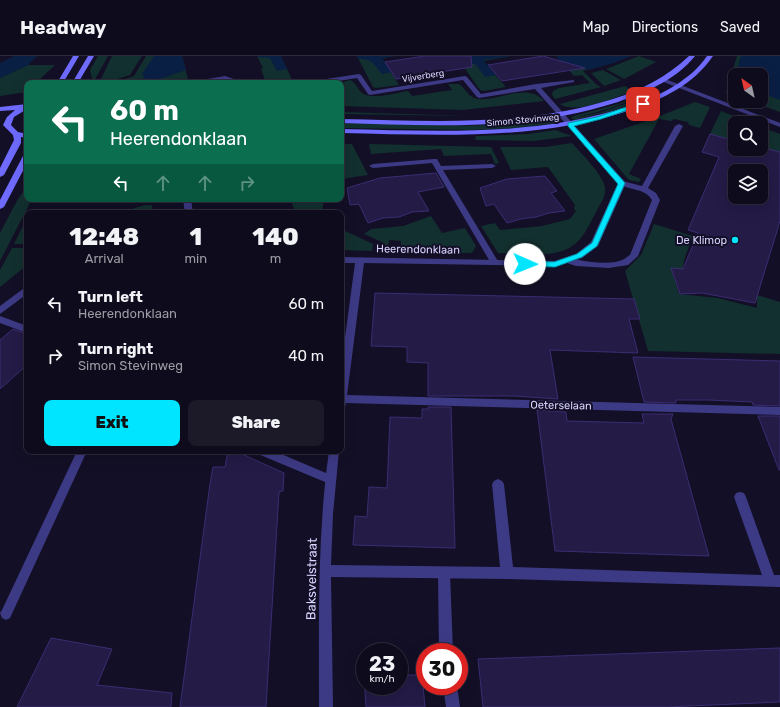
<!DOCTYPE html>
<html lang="en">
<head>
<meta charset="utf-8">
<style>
	body { margin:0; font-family:Rubik,sans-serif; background:#1c1929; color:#f1f3f6; height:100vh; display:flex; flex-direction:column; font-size:15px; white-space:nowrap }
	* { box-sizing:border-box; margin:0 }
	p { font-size:13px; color:#9b9ba3 }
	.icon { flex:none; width:22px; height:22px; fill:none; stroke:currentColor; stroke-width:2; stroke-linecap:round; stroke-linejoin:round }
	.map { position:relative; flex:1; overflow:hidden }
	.details { position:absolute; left:24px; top:154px; width:320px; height:244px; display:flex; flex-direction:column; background:#0e0b1c; border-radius:8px; box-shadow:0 4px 16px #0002,0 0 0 1px #2e2b3b }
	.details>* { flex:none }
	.banner { position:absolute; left:24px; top:24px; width:320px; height:122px; border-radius:8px; box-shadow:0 4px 16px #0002,0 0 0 1px #2e2b3b; background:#0b6e4f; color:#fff; overflow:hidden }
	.needle { width:26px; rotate:326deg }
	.controls { position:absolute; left:728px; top:12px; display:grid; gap:8px }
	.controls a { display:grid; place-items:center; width:40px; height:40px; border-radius:8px; background:#0e0b1c; box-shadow:0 4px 16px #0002,0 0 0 1px #2e2b3b; font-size:20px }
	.speed { position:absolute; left:356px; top:587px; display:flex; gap:8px; font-size:20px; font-weight:700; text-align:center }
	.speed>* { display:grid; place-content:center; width:52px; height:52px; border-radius:50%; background:#0e0b1c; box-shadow:0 4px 16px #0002,0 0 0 1px #2e2b3b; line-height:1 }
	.speed small { font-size:10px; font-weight:400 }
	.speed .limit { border:6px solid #d22; background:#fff; color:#111 }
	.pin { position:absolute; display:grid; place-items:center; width:34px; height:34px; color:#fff; margin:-17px; border-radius:8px; box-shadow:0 2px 6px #0006 }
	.me { position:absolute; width:44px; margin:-22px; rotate:91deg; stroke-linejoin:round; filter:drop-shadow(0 0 3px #0008) }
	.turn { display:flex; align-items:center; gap:14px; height:84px; padding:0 20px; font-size:18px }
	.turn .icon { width:52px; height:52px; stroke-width:2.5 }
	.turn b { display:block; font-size:28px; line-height:34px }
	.lanes { display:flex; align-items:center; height:38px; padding:0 20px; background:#0003; justify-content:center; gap:20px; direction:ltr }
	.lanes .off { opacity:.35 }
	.eta { display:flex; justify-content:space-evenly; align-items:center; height:68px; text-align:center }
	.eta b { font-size:24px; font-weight:800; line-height:28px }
	.cta { display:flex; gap:8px; margin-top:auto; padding:8px 20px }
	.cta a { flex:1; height:46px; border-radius:8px; background:#00e5ff; color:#111; font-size:16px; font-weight:800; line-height:46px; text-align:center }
	.cta a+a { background:#1c1929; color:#f1f3f6 }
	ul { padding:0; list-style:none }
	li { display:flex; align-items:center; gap:12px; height:52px; padding:0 20px }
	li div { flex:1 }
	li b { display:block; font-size:15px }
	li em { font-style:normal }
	header { display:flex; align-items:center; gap:24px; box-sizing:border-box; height:56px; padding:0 20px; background:#0e0b1c; border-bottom:1px solid #2e2b3b }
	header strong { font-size:19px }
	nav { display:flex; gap:22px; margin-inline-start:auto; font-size:14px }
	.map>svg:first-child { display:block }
	.green { fill:#12302f }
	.water { fill:#0a1f44 }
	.building { fill:#241b47; stroke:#3b2d73; fill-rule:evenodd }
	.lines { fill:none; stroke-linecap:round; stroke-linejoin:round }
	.lane { fill:#3d3a85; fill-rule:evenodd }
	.street { fill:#3d3a85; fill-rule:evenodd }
	.secondary { fill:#6f6bff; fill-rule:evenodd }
	.route { fill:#00e5ff; stroke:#0095a6 }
	.poi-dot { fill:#00e5ff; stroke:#130f26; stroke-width:1.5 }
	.labels { text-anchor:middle; stroke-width:4; stroke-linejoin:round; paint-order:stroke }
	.far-street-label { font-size:9px; fill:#d9d4ff; stroke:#130f26 }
	.poi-label { font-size:11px; fill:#d9d4ff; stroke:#130f26; text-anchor:end }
	.street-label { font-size:11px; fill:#d9d4ff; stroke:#130f26 }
	.near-street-label { font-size:13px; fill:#d9d4ff; stroke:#130f26 }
</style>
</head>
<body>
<header>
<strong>Headway</strong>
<nav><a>Map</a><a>Directions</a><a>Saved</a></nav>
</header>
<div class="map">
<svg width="780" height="651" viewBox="0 0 780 651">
	<rect width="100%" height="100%" fill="#130f26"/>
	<g class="green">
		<path d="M98,0H108L93,27L90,14Z"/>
		<path d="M112,0H142L130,19L105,27H99Z"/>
		<path d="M146,0H154L148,11L182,0L188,23L177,25V27H112L134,20Z"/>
		<path d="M257,0H281L293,26L266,27L261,13L263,12Z"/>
		<path d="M357,0H395L382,2L399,29L376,32L373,31Z"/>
		<path d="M456,0H511L483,5L506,31L484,35L480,34Z"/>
		<path d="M556,0H631L602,10L583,15L597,29L601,31L555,43L552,39L553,35L559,32L590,27L582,19L574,20Z"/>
		<path d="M639,0L656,6L624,23L606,13Z"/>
		<path d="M737,0H780V56L749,45H761V19H735V40L726,37Z"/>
		<path d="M28,9H55L41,22L38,27H27V36L0,40V22Z"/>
		<path d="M603,14L621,24L604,30L591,17Z"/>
		<path d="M350,24C357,27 357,33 362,37C371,44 397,37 408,35L412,40L452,34L448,28H459C466,33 469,42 478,43C500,45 527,26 544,45L463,54L341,50V32L345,31L343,26Z"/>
		<path d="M625,30L633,35C616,41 576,59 560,48Z"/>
		<path d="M641,39L643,40L608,53L574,62L599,57L645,41L647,42L608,56L575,64L571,62L574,60L618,48Z"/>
		<path d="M695,46L710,51L700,72L689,69L688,66L674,63L671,65L659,63L629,118L641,123L639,126L629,124L594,83L655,62Z"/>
		<path d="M721,55L752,67H735V85L710,78Z"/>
		<path d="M341,56L472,60L341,58Z"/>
		<path d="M552,64H555V67L516,72L472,74L341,72V67C412,67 482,74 552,64Z"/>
		<path d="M761,71L780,78V96L761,92Z"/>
		<path d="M555,74L572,80L534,85L475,84L476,80L528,78Z"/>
		<path d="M572,87C580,96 601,117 604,128C608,138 601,147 596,156C591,165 587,175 580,183C562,205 523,198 498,197L481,170L495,167L500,174L542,170L570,163L576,155L574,153L575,149L548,111L511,114L500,91H545Z"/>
		<path d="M341,88H352L368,119L341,123Z"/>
		<path d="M369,88L491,91L499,107L495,108L491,98L444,100L441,93L371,98Z"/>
		<path d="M27,130V143H32L0,205V177L18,143Z"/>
		<path d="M290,143H324L322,157H296Z"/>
		<path d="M145,149H152L153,157H125V155Z"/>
		<path d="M431,160L442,177L465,172L476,190L472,197L401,196V185L389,184L388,195H381L382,186L364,178L371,173L403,170Z"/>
		<path d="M27,162V188H14Z"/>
		<path d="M654,168L693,180L685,201L682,215L672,216L679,238L718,242L757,252V239L780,246V298L648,295L625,215L641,199Z"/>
		<path d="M341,173L373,188L372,195L341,194Z"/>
		<path d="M12,192H27V209L0,231V214Z"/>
	</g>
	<g class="water">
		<path d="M14,0H37L28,9L0,22V7Z"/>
		<path d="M154,0H182L186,14L154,25H146L142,18Z"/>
		<path d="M257,0H281L287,13L277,15L270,2L258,1Z"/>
		<path d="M357,0H395L382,2L392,16L382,18C373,7 372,3 359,3Z"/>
		<path d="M456,0H511L483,4L496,19L485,21L476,9Z"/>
		<path d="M556,0H631L614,7L588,14L578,10L563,8Z"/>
		<path d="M741,0H780V44L764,38L761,41V19H735Z"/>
	</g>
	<g class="building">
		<path d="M425,0H471L472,11L396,23L385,6Z"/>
		<path d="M543,0L585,12L502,25L488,9Z"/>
		<path d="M710,78L735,85V93H761V91L780,96V165L755,247L702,237L680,238L671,212L683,213L698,177L688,174L719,101L702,96ZM735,115H761V141H735Z"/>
		<path d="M436,117L444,131L418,136L429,155L412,156L399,161L383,162L368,167L359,148L350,149L347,132L380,122Z"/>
		<path d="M545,120L557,135L551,137L565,155L549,157L536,161L521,163L507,167L494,148L486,150L480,132L507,123Z"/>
		<path d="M375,237L634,243L640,263H629L638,297L550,294L558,343L514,340H428V307L407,306V291L371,290Z"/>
		<path d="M13,273L27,278V309L0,333V284Z"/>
		<path d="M633,301L780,305V350L753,349L752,346L709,344H676V347L644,346Z"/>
		<path d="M428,351H451L455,492L353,489L355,460L367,461L369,431L387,432L390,361L422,362V353H428Z"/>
		<path d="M537,354L566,356L567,365L644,367L642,358H673L671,363L709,500L555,495Z"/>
		<path d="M758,360H780V414H779Z"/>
		<path d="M228,395H235L284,417L283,435L279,436L266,651H180L210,428L213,411H225Z"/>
		<path d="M51,582L112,593L97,629L172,637L171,651H17Z"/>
		<path d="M780,592V646L667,651H483L478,603Z"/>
		<path d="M399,619H422L425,651H366L364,621L365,630H399Z"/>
	</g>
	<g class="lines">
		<g class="lane">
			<path d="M679,68L683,70L648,132L656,137L660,144L638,200L628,209L609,212L576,210L564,206L563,204L567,201C580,205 609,210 622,204C625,203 628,200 630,199L652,144C644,131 628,135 618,127L622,125L642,130L675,70Z"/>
			<path d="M434,103H437L441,110L492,108L496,110L492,112L443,114L499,207L498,209H492L432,107L373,112L369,110L373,108Z"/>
			<path d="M183,143H191L193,157H185Z"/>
			<path d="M0,260L27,270V277L0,267Z"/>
			<path d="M77,395H87L10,562L6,564L2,562L0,557L2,554Z"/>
			<path d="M257,395H274L333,420L335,423L333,426L329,428L325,426L258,398Z"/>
			<path d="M444,511L448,513L450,517L453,596H439L438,517L440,513Z"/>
			<path d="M443,630H457L460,651H446Z"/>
		</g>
		<g class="street">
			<path d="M359,18L361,19L372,35L465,20L467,21L481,38L536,28L574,24V26L541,32L626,127L598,190L582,202L558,210L364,207L347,339L780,351V359L346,347L345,351L341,352V311L355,207H341V201L555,205L576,198L591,186L618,127L535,33L479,42L477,41L463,24L370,39L368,38L357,22L326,27H310L313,25Z"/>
			<path d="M225,20L246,27H236L225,24L207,27H193L196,25Z"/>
			<path d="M661,23H665L780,67V71L661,25Z"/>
			<path d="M27,230V238L0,258V250Z"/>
			<path d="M329,395H339L333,458L331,509L500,511L492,428L494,425L498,423L502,425L504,428L513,511L762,519L734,441L736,437L740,436L744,437L746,441L774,519H780V531L507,523L331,521L333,651H319C319,565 317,480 329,395Z"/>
		</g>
		<g class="secondary">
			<path d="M73,0H79L63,27H57Z"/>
			<path d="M88,0H94L78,27H72Z"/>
			<path d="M689,0H695C676,24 646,36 618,46C528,75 434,70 341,67V63C432,65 525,71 613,43C641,34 667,21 689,0Z"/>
			<path d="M707,0H713C693,29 663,43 631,54C537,85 438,79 341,77V73C438,75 536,81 629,50C659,40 689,26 707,0Z"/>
			<path d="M27,48V53L14,61L11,69L18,76L27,78V82L21,81V87L4,119L0,121V112L14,84L13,79L3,69L7,61L15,54L0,55V51Z"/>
			<path d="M24,98H27V107L4,151L0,153V144Z"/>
		</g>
	</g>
	<path class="route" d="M641,46L646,48L601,63L574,70L625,127L597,190L582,201L555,211L522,210V206L525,205L554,206L577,198L592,187L618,128L568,70V67L597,61Z"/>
	<circle class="poi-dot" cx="735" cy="184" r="4"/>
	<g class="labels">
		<g class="far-street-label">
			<text transform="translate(423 20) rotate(-9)" y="3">Vijverberg</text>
			<text transform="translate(523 64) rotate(-5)" y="3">Simon Stevinweg</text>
		</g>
		<g class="poi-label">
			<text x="727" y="188">De Klimop</text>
		</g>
		<g class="street-label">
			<text transform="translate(418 193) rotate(1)" y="4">Heerendonklaan</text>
			<text transform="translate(561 349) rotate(1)" y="4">Oeterselaan</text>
		</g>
		<g class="near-street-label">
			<text transform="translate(311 523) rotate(-89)" y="5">Baksvelstraat</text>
		</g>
	</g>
</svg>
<div class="controls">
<a><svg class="needle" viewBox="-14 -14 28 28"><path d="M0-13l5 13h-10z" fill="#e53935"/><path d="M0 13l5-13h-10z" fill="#9b9ba3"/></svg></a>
<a><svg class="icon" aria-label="search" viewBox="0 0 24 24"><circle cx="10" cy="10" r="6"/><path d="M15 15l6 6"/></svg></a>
<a><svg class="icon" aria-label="layers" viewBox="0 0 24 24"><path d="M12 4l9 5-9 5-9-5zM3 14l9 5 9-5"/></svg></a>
</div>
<div class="speed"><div>23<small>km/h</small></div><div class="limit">30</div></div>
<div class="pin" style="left:643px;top:48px;background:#d93025"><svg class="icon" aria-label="arrive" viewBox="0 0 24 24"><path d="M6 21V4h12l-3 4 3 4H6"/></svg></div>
<svg class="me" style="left:525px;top:208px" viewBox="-20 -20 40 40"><circle r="19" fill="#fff"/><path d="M0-13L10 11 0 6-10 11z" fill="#00e5ff"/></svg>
<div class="banner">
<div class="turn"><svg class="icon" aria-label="left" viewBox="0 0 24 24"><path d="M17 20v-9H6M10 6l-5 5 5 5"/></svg><div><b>60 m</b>Heerendonklaan</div></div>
<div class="lanes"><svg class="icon" aria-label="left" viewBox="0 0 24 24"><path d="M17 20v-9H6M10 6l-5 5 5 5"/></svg><svg class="icon off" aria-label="ahead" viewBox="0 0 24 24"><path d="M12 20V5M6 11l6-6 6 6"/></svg><svg class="icon off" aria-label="ahead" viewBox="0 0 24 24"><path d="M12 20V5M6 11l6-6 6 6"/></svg><svg class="icon off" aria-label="right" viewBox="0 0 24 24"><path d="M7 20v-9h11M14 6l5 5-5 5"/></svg></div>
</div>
<section class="details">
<div class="eta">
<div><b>12:48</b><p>Arrival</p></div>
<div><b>1</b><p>min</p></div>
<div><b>140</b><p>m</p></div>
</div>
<ul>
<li><svg class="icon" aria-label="left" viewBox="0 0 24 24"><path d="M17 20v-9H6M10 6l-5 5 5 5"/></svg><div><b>Turn left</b><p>Heerendonklaan</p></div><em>60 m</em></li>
<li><svg class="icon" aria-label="right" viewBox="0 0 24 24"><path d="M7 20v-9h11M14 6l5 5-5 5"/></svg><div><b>Turn right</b><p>Simon Stevinweg</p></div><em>40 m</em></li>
</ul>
<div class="cta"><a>Exit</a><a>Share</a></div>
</section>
</div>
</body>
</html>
